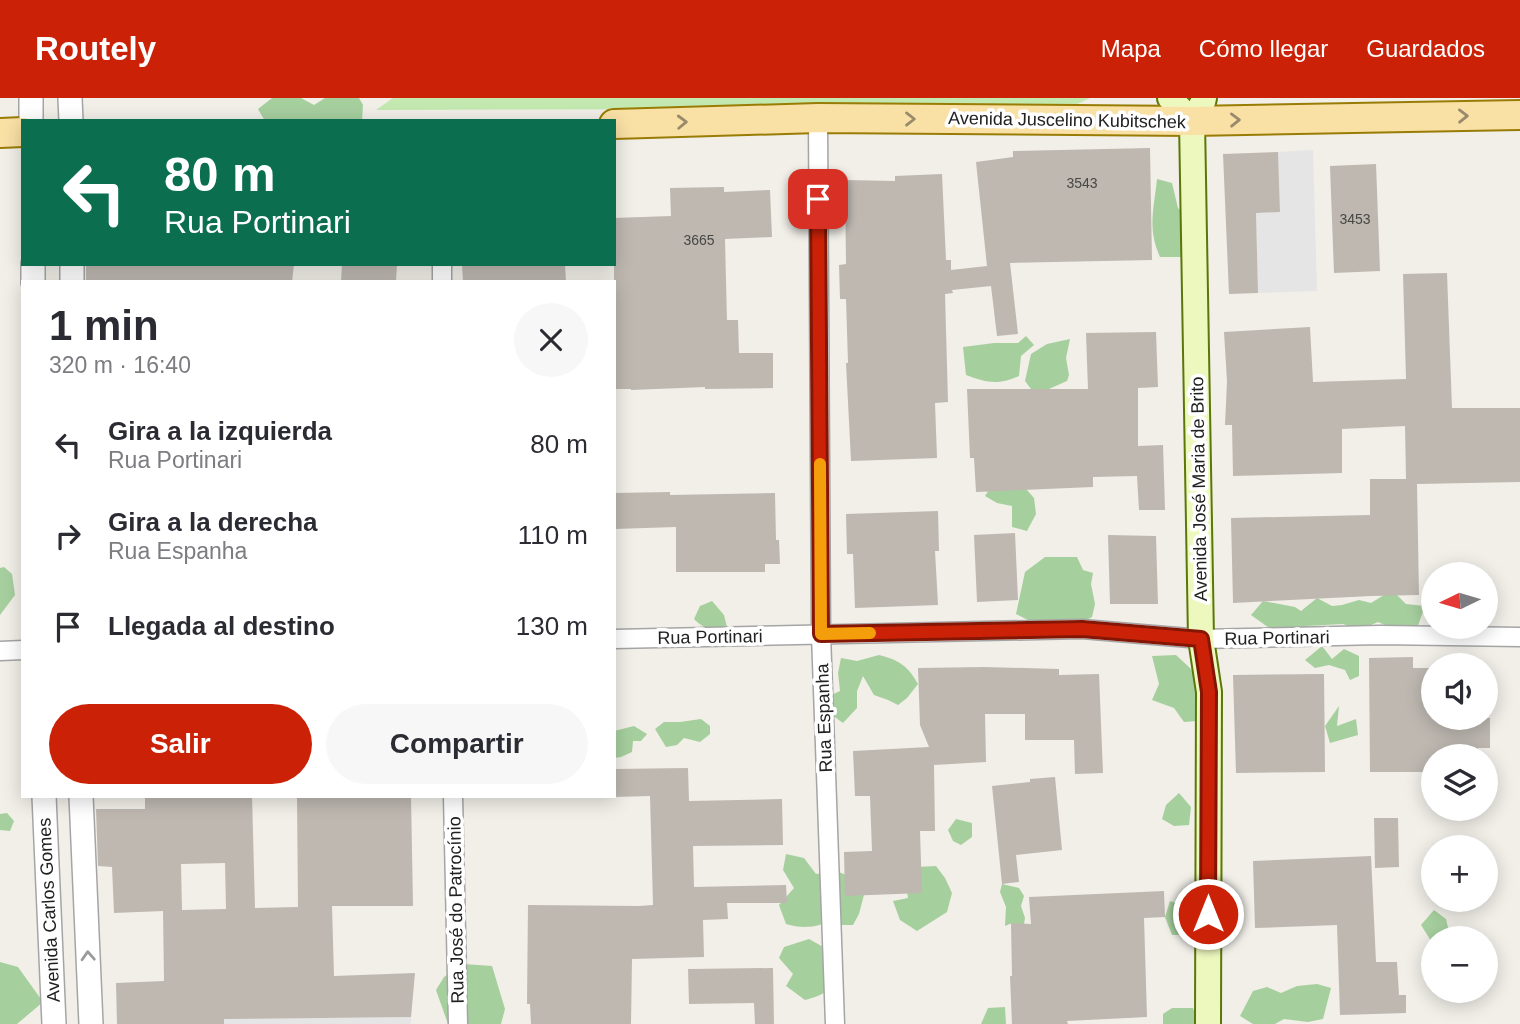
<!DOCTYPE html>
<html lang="es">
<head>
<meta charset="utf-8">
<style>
	body { margin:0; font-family:Arial,sans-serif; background:#f7f7f7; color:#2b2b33; height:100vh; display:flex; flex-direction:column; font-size:26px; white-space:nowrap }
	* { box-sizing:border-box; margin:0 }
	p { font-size:23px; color:#7c7c81 }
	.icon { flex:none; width:38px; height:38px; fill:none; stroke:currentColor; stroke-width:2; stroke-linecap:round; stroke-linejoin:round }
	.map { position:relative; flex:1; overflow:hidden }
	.panel { position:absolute; left:21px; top:182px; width:595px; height:518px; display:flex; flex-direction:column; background:#fff; border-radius:0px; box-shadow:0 4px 18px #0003 }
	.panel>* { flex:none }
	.banner { position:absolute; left:21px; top:21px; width:595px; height:147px; border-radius:0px; box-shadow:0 4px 18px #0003; background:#0b6e4f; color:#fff; overflow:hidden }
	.needle { width:46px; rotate:265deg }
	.buttons { position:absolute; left:1421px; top:464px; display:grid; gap:14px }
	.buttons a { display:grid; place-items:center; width:77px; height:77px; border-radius:50%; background:#fff; box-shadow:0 4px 18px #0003; font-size:35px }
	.pin { position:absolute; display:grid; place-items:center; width:60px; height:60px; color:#fff; margin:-30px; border-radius:14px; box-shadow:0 4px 10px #0006 }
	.me { position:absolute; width:77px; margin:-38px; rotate:0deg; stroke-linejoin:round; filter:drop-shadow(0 0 5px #0008) }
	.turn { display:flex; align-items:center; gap:24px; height:147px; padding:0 28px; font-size:32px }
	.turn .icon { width:91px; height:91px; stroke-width:2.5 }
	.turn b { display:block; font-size:49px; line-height:60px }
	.round { display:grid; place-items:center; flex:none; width:74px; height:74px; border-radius:37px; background:#f7f7f7 }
	.headline { display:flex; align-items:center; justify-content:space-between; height:119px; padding:0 28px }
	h1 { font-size:42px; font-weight:700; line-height:52px }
	.button { display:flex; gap:14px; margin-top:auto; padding:14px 28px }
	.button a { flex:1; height:80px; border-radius:42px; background:#cb2207; color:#fff; font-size:28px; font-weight:700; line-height:80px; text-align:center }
	.button a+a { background:#f7f7f7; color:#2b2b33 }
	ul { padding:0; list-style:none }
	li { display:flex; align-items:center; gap:21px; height:91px; padding:0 28px }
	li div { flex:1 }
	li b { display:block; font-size:26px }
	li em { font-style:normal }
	header { display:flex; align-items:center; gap:42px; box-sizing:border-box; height:98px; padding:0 35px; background:#cb2207; color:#fff }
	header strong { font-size:33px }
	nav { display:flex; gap:38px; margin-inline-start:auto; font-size:24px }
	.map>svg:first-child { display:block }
	.grass { fill:#c4e9b0 }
	.forest { fill:#a6cf9e }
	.parking { fill:#e5e5e5 }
	.building { fill:#beb8b1; fill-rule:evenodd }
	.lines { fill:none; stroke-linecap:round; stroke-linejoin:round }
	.minor-casing { stroke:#a5a5a5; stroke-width:21 }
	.tertiary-casing { stroke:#a5a5a5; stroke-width:26 }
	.secondary-casing { stroke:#5c7709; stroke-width:28 }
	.primary-casing { stroke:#997c05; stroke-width:32 }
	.minor { stroke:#fff; stroke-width:18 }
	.tertiary { stroke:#fff; stroke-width:23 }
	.secondary { stroke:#edf8bf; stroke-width:24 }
	.primary { stroke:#f9e0a5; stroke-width:28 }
	.oneway { stroke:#988a6a }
	.oneway2 { stroke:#9b9b9b }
	.route-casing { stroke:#841605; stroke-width:18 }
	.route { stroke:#cb2207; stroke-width:12 }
	.slow { stroke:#f59e0b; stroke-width:12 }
	.labels { text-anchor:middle; stroke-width:7; stroke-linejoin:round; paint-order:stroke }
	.number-label { font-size:14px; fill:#484745 }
	.street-label { font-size:18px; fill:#212121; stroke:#fff }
</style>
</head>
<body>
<header>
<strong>Routely</strong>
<nav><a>Mapa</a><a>Cómo llegar</a><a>Guardados</a></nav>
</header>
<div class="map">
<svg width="1520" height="926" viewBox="0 0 1520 926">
	<rect width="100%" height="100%" fill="#f1efe8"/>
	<path class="grass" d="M393,0H1090L1069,10L376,12Z"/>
	<g class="forest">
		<path d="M272,0H301L314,7L325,0H359L363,7L362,23H265L258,11Z"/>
		<path d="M1157,81L1172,85L1178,110L1185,118L1183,159H1160C1147,130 1154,111 1157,81Z"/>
		<path d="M1026,238L1034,247L1021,258L1019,278C998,287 987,285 966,277L963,249L994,245H1018Z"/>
		<path d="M1070,241L1066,260L1069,277L1067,283L1049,291H1031L1025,283L1031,256L1047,246Z"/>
		<path d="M994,384H1020L1034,400L1036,416L1027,433L1012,429V408L997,405L985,398Z"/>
		<path d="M1045,459H1077L1083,472L1093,475L1091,486L1095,506L1092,519L1075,528L1032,524L1016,516L1025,474Z"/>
		<path d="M4,469L12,476L15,497L0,517V470Z"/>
		<path d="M1384,497H1397L1406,506L1425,508L1415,536L1399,533L1378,524L1359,532L1343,526L1306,528L1293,537L1276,535L1251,517L1263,503L1295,509L1301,513L1317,500L1332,508L1342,507L1359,502L1371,505Z"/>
		<path d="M712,503L724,517L728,533C713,533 705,532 694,521L700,508Z"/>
		<path d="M1322,548L1332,561L1344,551L1359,558V578L1350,582L1345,572L1329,567L1315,570L1305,562Z"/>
		<path d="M879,557C899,562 908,568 918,586L907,600L898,607L888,602L874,597L863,578L857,593V610L843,625L829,615V598L840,593L838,575L841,560L857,563Z"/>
		<path d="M1176,557L1190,570L1206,594L1197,623L1184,624L1174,610L1152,602L1159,586L1152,558Z"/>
		<path d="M1339,608L1337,628L1356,621L1358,637L1330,645L1325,628Z"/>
		<path d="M701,621L710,628V636L700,644L684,640L677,647L666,649L655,631L664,624H680Z"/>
		<path d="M634,628L647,636L641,643H633L632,654L621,659L614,660V633Z"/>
		<path d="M1179,695L1191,709L1189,727L1174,728L1162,721L1166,707Z"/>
		<path d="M7,715L14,723L10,733L0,732V716Z"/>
		<path d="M956,721L972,725V739L961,747L953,743L948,732Z"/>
		<path d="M786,756L804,760L816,776L836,773L867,785L859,816L853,827H841L834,820C820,830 802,831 786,826L779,807L794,790L783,772Z"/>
		<path d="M936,768L945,780L952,795L947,814L917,833L900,822L893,803L908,800L906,787L917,769Z"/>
		<path d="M1002,786L1019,790L1024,798L1021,808L1025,820L1023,832L1012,825L1005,828L1006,809L1000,794Z"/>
		<path d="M1170,803L1182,807L1190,817L1188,837H1172L1165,819Z"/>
		<path d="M1434,812L1446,821L1450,838L1447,840H1433V846L1421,827Z"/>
		<path d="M809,841L834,855L843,871C833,891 827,896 805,902L786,888L793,876L779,860L784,849Z"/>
		<path d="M0,864L18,869L43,904L17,926H0Z"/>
		<path d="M463,866L492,868L505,911L501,926H448L436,892L444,879Z"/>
		<path d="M1317,886L1331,890L1323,921L1308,924L1284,921L1275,926H1253L1240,918L1253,893L1267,889L1281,895L1297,888Z"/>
		<path d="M1005,909L1006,926H981L988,910Z"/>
		<path d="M1172,910H1193L1199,926H1163V916Z"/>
	</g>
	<g class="parking">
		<path d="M1313,52L1317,193L1258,195L1256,115L1280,114L1278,54Z"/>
		<path d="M411,919V926H224V921Z"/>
	</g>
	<g class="building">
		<path d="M1150,50L1152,162L1010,165L1018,236L997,238L991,188L952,192L953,195L945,196L948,304L935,305L937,360L851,363L846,265H848L846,201H840L839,167L846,166L845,82L895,83V78L942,76L946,162H951V172L987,168L976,64L1013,59V53Z"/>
		<path d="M1278,54L1280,114L1256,115L1258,195L1229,196L1223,56Z"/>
		<path d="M1376,66L1380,173L1334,175L1330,68Z"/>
		<path d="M724,89V94L770,92L772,139L725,141L727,222H738L739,255H773V290L705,291V289L631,292V291H614V120L671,118L670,90Z"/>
		<path d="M86,166H294L292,184H86Z"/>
		<path d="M342,166H397L396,184H341Z"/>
		<path d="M462,166H565L566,184H463Z"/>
		<path d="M1447,175L1452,310H1520V384L1417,386L1419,497L1371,498L1233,505L1231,420L1370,417V381H1406L1405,328L1342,331V375L1233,378L1232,327H1225L1227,283L1224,234L1310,229L1313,284L1406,281L1403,176Z"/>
		<path d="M1156,234L1158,289L1138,290V348L1163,347L1165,412H1139L1137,378L1093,379V389L976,394L974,360H970L967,291H1088L1086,235Z"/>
		<path d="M670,394V397L775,395L776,442H779L780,466H765V474H676V429L614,431V395Z"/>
		<path d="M938,413L939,453H935L938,507L855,510L853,456H847L846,416Z"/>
		<path d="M1015,435L1018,502L977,504L974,437Z"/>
		<path d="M1108,437L1156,438L1158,506H1110Z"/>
		<path d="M1413,559V570H1433V620H1490V650H1478V658H1433V674H1370L1369,560Z"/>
		<path d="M984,569L1059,571V577L1099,576L1103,675L1075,676L1074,642H1025V616H985L986,664L934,667L935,733H920L922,795L845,798L844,754L872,753L870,698H855L853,653L929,649L920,627L918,570Z"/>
		<path d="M1324,576L1325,674L1236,675L1233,577Z"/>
		<path d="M688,670L689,703L782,701L783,747L693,748L694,789L786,787L787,805H727L728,821L703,822L704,859L632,861L631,926H531L530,906H527L528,807L639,808L653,807L650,698L614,699V671Z"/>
		<path d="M1055,679L1062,752L1016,757L1019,784L1002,786L992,688L1030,684V681Z"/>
		<path d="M145,698H252L255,810L298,809L297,698H411L413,808H332L334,878L415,875L411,919L224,921V926H117L116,885L164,883L163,813L114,815L112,769L98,768L96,711H145ZM225,765L226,811L182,812L181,766Z"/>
		<path d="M1374,720H1398L1399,769L1375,770Z"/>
		<path d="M1371,758L1376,864H1397L1399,897H1406V915L1340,917L1337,827L1255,830L1253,763Z"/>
		<path d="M1164,793L1165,819L1144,820L1147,919L1067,923L1068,926H1012L1010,878H1012L1011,825L1031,826L1029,799Z"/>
		<path d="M773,870L774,926H755L754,905L689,906L688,871Z"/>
	</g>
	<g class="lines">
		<g class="minor-casing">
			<g id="minor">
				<path d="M818,20L821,536L835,926"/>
				<path d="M442,166V184"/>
				<path d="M614,541L1082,531L1201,541L1380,537L1520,539"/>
				<path d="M0,553L23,552"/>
				<path d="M453,698L458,926"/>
			</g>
		</g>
		<g class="tertiary-casing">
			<g id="tertiary">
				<path d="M31,0V23"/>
				<path d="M70,0L71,23"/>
				<path d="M33,166V184"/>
				<path d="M72,166V184"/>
				<path d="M44,698L54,926"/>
				<path d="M81,698L91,926"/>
			</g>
		</g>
		<g class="secondary-casing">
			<g id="secondary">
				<path d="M1170,0L1192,23"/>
				<path d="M1192,23L1201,541L1209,594L1208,926"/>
				<path d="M1192,23L1203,4L1204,0"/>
			</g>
		</g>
		<g class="primary-casing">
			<g id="primary">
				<path d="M614,26L818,20L1192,23L1520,17"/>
				<path d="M0,35L23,34"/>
			</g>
		</g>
		<use href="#minor" class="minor"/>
		<use href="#tertiary" class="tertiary"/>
		<use href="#secondary" class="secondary"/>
		<use href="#primary" class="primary"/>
	</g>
	<defs><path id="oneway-chevron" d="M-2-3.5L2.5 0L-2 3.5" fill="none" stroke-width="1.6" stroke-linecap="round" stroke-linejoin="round" transform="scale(1.75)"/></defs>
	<g class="oneway">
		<use href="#oneway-chevron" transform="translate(1463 18) rotate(-1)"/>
		<use href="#oneway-chevron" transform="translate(910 21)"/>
		<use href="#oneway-chevron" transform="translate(1235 22) rotate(-1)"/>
		<use href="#oneway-chevron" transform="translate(682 24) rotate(-2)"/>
	</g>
	<use class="oneway2" href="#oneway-chevron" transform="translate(88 858) rotate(-93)"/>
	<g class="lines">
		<g class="route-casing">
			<path id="route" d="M818,101L821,536L1082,531L1201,541L1209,594L1208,816"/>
		</g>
		<use href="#route" class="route"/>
		<path class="slow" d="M820,366L821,536L870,535"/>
	</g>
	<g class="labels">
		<g class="number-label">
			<text x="1082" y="90">3543</text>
			<text x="1355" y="126">3453</text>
			<text x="699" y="147">3665</text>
		</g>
		<g class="street-label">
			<text transform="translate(1067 22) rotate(1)" y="6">Avenida Juscelino Kubitschek</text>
			<text transform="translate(1199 391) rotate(-91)" y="6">Avenida José Maria de Brito</text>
			<text transform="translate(710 539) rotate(-1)" y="6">Rua Portinari</text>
			<text transform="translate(1277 540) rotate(-1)" y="6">Rua Portinari</text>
			<text transform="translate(824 620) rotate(-92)" y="6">Rua Espanha</text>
			<text transform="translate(49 812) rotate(-93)" y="6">Avenida Carlos Gomes</text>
			<text transform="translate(456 812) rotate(-91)" y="6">Rua José do Patrocínio</text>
		</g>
	</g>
</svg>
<div class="buttons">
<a><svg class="needle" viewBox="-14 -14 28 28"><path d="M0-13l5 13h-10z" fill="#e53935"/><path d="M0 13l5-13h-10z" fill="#7c7c81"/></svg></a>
<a><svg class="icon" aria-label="sound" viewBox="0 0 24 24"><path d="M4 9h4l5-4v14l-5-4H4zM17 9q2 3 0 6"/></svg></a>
<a><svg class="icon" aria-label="layers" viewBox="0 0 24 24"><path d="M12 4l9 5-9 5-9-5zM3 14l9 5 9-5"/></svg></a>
<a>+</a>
<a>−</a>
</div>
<div class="pin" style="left:818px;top:101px;background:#d93025"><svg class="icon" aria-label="arrive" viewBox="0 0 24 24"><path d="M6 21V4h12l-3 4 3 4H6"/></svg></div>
<svg class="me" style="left:1208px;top:816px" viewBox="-20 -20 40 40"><circle r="17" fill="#cb2207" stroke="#fff" stroke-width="3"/><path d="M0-11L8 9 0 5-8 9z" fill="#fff"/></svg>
<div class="banner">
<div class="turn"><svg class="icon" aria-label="left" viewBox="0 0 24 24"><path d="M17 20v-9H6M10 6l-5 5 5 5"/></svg><div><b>80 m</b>Rua Portinari</div></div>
</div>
<section class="panel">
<div class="headline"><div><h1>1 min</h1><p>320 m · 16:40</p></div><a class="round"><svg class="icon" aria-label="close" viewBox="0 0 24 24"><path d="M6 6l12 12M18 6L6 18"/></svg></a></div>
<ul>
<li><svg class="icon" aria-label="left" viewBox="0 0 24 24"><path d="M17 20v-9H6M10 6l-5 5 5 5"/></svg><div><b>Gira a la izquierda</b><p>Rua Portinari</p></div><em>80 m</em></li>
<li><svg class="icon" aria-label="right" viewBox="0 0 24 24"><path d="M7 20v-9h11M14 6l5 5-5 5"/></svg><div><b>Gira a la derecha</b><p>Rua Espanha</p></div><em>110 m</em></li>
<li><svg class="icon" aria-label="arrive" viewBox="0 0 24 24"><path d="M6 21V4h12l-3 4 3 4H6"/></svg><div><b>Llegada al destino</b></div><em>130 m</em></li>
</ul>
<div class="button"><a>Salir</a><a>Compartir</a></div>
</section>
</div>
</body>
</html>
